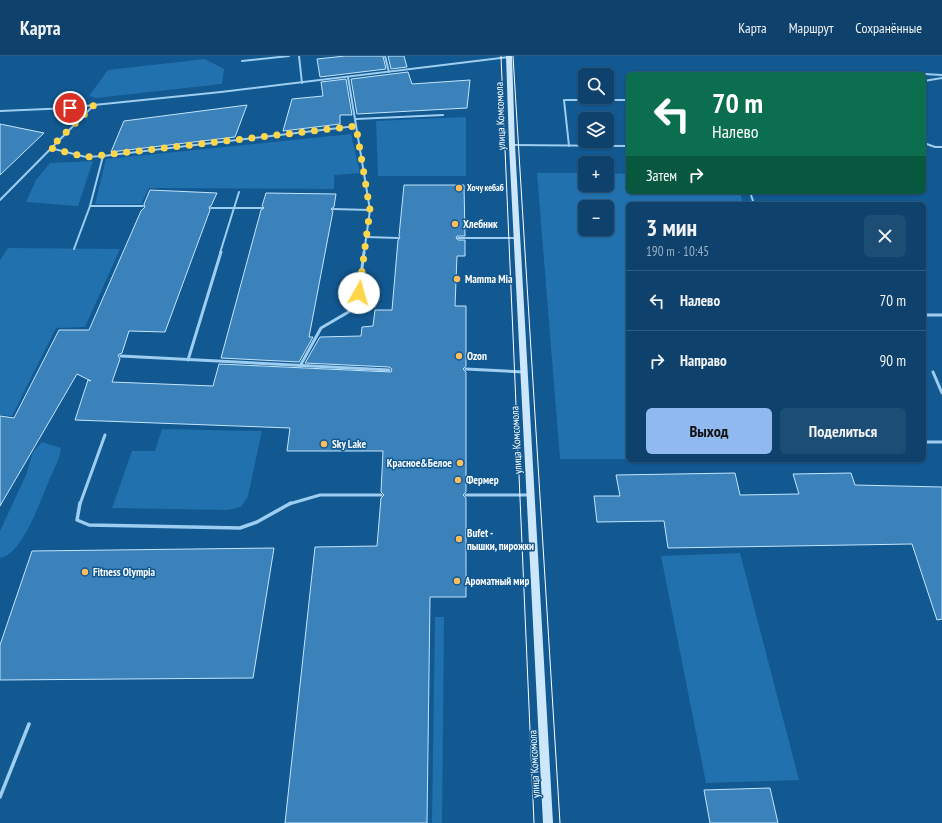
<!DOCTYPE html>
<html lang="ru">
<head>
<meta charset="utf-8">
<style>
	body { margin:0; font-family:"PT Sans Narrow",sans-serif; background:#1c4d75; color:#f1f3f6; height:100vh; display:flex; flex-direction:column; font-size:15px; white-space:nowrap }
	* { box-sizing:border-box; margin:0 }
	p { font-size:13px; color:#9bb0c2 }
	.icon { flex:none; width:22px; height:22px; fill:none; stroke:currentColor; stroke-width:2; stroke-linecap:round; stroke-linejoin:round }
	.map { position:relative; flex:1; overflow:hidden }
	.details { position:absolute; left:626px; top:146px; width:300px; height:260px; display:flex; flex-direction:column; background:#0e426d; border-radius:6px; box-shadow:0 1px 3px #0004,0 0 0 1px #2e5b80 }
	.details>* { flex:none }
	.hud { position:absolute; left:626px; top:16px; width:300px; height:122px; border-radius:6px; box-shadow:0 1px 3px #0004,0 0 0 1px #2e5b80; background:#0b6e4f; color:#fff; overflow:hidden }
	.buttons { position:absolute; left:578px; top:12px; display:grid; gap:8px }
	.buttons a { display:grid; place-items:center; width:36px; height:36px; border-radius:6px; background:#0e426d; box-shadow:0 1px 3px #0004,0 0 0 1px #2e5b80; font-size:20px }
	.pin { position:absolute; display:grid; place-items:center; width:34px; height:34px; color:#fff; margin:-17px; border:2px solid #fff; border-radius:50%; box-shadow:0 1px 4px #0007 }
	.me { position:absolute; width:44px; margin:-22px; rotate:7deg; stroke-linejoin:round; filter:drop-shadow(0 0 3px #0008) }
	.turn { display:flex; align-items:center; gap:14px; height:84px; padding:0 20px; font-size:18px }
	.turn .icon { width:52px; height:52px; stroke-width:2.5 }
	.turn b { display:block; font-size:28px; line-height:34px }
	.then { display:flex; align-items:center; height:38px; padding:0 20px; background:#0003; gap:8px; font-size:15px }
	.round { display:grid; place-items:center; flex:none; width:42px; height:42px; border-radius:6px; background:#1c4d75 }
	.summary { display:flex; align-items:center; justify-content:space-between; height:68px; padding:0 20px }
	h1 { font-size:24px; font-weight:700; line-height:30px }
	.cta { display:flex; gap:8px; margin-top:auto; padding:8px 20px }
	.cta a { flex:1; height:46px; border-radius:6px; background:#90b9f0; color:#111; font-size:16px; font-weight:700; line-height:46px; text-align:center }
	.cta a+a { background:#1c4d75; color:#f1f3f6 }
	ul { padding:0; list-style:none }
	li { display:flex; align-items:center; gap:12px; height:60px; padding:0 20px; border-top:1px solid #2e5b80 }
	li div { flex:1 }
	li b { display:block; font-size:15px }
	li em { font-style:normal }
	header { display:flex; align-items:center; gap:24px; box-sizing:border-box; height:56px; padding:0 20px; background:#0e426d; border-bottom:1px solid #2e5b80 }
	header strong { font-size:19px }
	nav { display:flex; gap:22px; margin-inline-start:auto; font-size:14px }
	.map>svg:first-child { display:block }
	.green { fill:#2071ae; fill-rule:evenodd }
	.building { fill:#3a82b9; stroke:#c4e5fd }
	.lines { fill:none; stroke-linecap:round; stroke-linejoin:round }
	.service-far2 { stroke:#9dcef2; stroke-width:2 }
	.service-far1 { stroke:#9dcef2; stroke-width:3 }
	.service { stroke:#9dcef2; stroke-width:3.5 }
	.secondary { fill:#cce7fc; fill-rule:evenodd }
	.tram { stroke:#fff; stroke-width:1 }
	.route { stroke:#ffd54a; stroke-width:7; stroke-dasharray:0 12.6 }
	.poi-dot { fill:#ffbe5e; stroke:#125891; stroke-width:1.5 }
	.labels { text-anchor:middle; stroke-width:3; stroke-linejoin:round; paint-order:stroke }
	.far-poi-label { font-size:9px; font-weight:bold; fill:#fff; stroke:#125891; text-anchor:start }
	.street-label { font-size:11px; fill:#fff; stroke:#125891 }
	.poi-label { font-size:11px; font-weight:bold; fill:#fff; stroke:#125891; text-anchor:start }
</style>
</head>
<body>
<header>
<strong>Карта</strong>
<nav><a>Карта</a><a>Маршрут</a><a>Сохранённые</a></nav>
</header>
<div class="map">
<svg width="942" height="767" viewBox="0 0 942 767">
	<rect width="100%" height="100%" fill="#125891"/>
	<g class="green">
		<path d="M205,3L224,13L222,28L96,42L89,40L108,14Z"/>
		<path d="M466,61V120H378L376,65Z"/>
		<path d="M351,78L360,117L334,119V133L149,132L141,148H95L106,103Z"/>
		<path d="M93,105L78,150L26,146L36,124L50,107Z"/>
		<path d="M537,117H585V129H607V117L628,118V136H740L743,148H628V403H560ZM585,151H607V173H585Z"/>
		<path d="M8,192L120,193L85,271L56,272L12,360L0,359V204Z"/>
		<path d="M162,373L262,375L248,440L241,451L228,454L112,452L132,395H155Z"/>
		<path d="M42,386L61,392C60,403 55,410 51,420C42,440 23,499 0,502V475L26,419L33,396Z"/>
		<path d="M740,497L799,724L706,727L661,500Z"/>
		<path d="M435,561H444L442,767H432Z"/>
	</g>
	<g class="building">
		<path d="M345,0H383L386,13L320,21L317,3Z"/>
		<path d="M388,0H404L407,11L391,13Z"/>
		<path d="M408,16L412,28L470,24L467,52L357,58L351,23Z"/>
		<path d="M346,23L352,59H340V68L283,75L292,43L323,40L321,26Z"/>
		<path d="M247,49L235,81L111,96L124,65Z"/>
		<path d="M0,68L44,77L0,119Z"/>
		<path d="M404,129H464L465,180H457L456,182L458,184H465V200H457L455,250H466V310L463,313L466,316V436L463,439L466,442V541H430L427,767H285L315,491L377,490L381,442L384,439L381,436L383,395H287L290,372L75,364L88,324L91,325L77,318L0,450V360L14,362L59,274H89L141,155L145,151L144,148L150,134L217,137L211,150L209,151L210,154L165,276L129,275L122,297L118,299L120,303L112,326L213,330L219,308L391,316L392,313L389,311L305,307L320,281L361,280L362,271L373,270L375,254H392L398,184L400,182L399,180Z"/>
		<path d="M266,137L336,138L334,151L331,153L333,155L309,281H313L299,306L221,302L261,154L264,152L262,150Z"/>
		<path d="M735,417L740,439L799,438L793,418L851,417L855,429L942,431V563L937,564L912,488L668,492L664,465L597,466L594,440H620L616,419Z"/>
		<path d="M274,492L253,622L0,624V589L32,495Z"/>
		<path d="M770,732L778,767H710L704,734Z"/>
	</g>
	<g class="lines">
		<g class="service-far2">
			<path d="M299,0L302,27"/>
			<path d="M385,0L389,16"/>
			<path d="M242,5L289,0"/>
			<path d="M797,18L810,16L906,18"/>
			<path d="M924,18L942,19"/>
			<path d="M348,21L370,154L364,197"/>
			<path d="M924,25L942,22"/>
			<path d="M0,55L70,52L94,49"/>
			<path d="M356,63L443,59"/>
			<path d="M924,87L935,91H942"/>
			<path d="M512,89L628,90"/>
			<path d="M569,90L564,44H628"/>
			<path d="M50,92L86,101L103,100L90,150L74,193"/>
			<path d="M103,100L356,70"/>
			<path d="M750,136L754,148"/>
			<path d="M0,144L94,49L221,36L509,1"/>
			<path d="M90,150H143"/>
			<path d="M211,152H262"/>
			<path d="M333,153L370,154"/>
			<path d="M366,181L398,182"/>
			<path d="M458,182H517"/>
			<path d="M220,197L239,136"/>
		</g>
		<g class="service-far1">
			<path d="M924,259H942"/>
			<path d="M121,300L389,314"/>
			<path d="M188,304L221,196"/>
			<path d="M300,310L321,272L357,251L364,196"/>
			<path d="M466,313L524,316"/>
			<path d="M933,316L942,337"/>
			<path d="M924,386H942"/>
			<path d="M466,439H530"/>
			<path d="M80,448L105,379"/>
			<path d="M289,448L320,439H381"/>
		</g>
		<g class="service">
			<path d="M80,447L77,464L89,469L240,472L257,466L291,447"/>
			<path d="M0,741L29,668"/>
		</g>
		<path class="secondary" d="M506,0H512L515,89L553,767H543L509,89Z"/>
		<g class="tram">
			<path d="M501,0L534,767"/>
			<path d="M513,0L560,767"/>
		</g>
	</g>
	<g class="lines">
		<path class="route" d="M70,52L94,49L50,92L86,101L356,70L370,154L359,237"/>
	</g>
	<g class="poi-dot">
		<circle cx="459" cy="132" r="4"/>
		<circle cx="455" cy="168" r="4"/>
		<circle cx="457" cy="223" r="4"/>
		<circle cx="459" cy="300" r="4"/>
		<circle cx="324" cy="388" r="4"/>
		<circle cx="460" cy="407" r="4"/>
		<circle cx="458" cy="424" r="4"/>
		<circle cx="459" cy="483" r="4"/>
		<circle cx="85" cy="516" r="4"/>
		<circle cx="457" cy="525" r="4"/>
	</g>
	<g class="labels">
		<g class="far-poi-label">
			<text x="467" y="135">Хочу кебаб</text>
		</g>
		<g class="street-label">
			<text transform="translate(500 60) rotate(-92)" y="4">улица Комсомола</text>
			<text transform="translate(516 384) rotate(-93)" y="4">улица Комсомола</text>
			<text transform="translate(534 708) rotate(-93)" y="4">улица Комсомола</text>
		</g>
		<g class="poi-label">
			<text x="463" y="172">Хлебник</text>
			<text x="465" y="227">Mamma Mia</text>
			<text x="467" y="304">Ozon</text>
			<text x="332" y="392">Sky Lake</text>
			<text x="452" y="411" text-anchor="end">Красное&amp;Белое</text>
			<text x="466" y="428">Фермер</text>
			<text x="467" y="481">Bufet -<tspan x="467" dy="13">пышки, пирожки</tspan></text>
			<text x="93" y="520">Fitness Olympia</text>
			<text x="465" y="529">Ароматный мир</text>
		</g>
	</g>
</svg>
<div class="buttons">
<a><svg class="icon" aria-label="search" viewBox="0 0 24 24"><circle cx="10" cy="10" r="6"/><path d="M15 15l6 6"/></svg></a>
<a><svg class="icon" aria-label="layers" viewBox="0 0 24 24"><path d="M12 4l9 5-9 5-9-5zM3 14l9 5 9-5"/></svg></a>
<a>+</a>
<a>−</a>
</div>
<div class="pin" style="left:70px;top:52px;background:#d93025"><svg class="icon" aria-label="arrive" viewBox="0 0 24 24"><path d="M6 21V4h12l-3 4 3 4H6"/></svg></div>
<svg class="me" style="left:359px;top:237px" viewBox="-20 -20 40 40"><circle r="19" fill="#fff"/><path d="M0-13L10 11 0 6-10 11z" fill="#ffd54a"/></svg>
<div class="hud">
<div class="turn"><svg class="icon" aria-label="left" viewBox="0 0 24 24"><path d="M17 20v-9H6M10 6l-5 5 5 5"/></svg><div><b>70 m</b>Налево</div></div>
<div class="then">Затем<svg class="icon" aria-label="right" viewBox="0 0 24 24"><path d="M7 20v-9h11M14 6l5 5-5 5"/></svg></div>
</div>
<section class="details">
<div class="summary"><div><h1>3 мин</h1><p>190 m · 10:45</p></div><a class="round"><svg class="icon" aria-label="close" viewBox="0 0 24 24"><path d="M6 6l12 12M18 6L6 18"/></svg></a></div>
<ul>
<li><svg class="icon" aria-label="left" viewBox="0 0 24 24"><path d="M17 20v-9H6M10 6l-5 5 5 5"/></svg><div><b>Налево</b></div><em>70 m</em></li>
<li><svg class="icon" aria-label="right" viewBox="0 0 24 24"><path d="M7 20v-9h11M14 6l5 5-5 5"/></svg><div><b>Направо</b></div><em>90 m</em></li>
</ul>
<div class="cta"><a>Выход</a><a>Поделиться</a></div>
</section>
</div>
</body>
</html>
